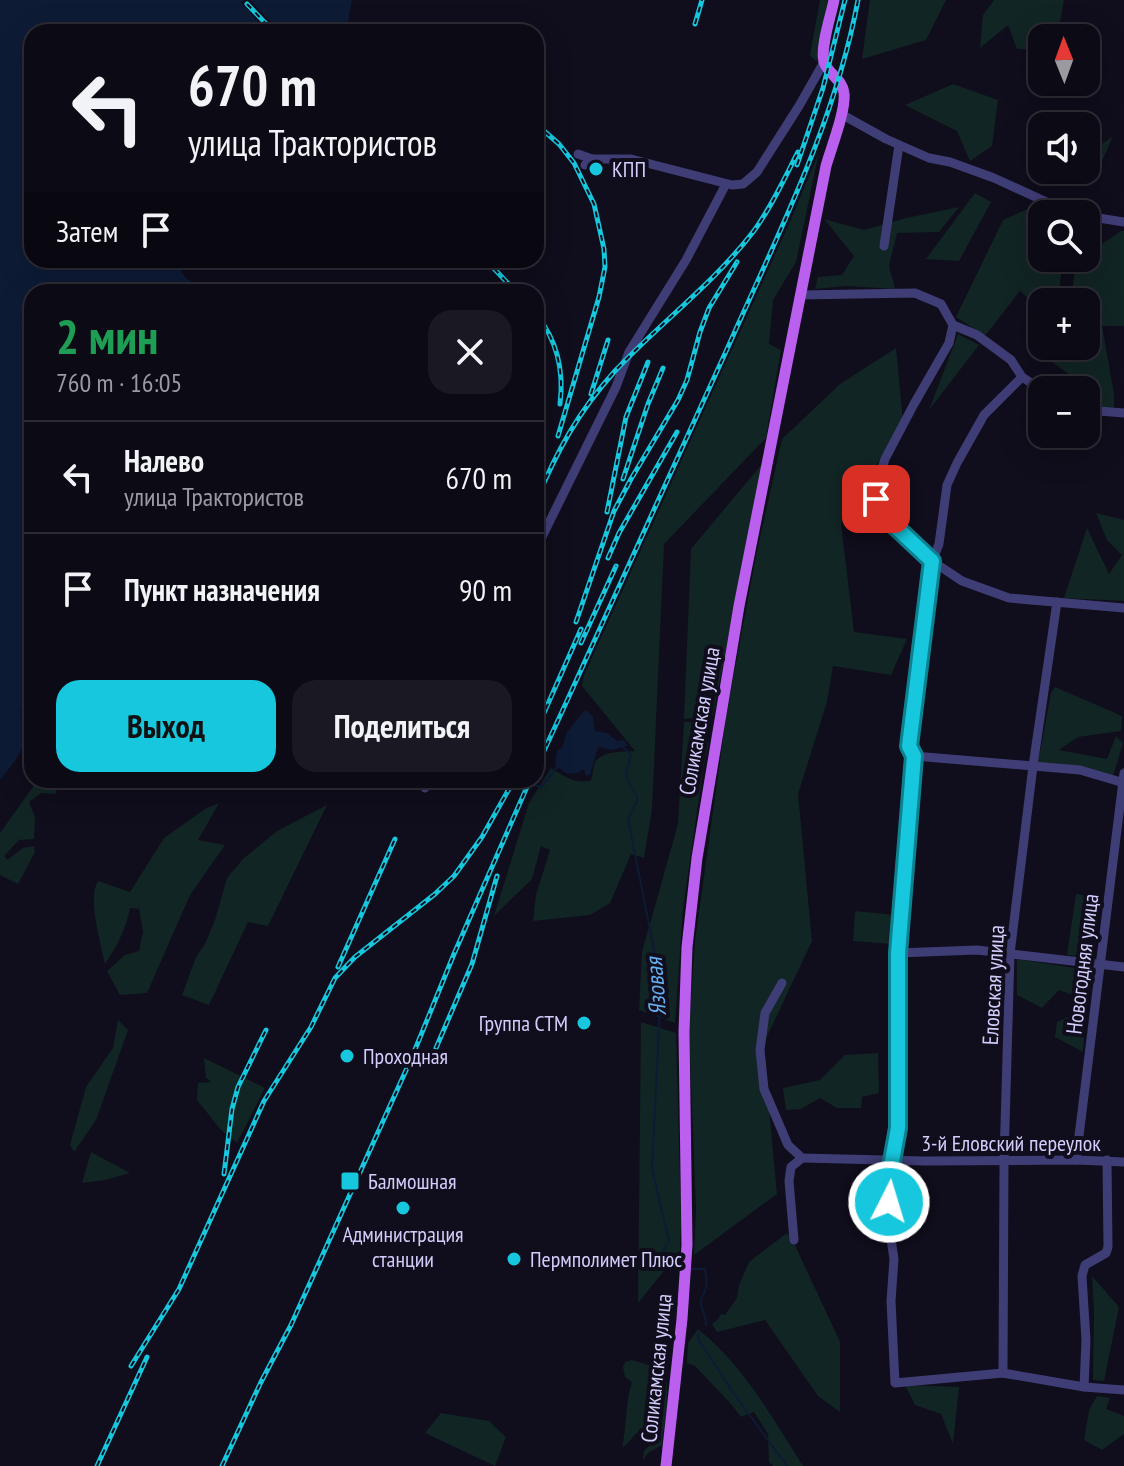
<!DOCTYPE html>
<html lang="ru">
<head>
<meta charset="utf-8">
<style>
	body { margin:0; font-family:"PT Sans Narrow",sans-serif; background:#1a1822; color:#f1f3f6; height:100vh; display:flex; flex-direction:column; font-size:30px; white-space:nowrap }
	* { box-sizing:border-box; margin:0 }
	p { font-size:26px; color:#9a9aa0 }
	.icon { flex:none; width:44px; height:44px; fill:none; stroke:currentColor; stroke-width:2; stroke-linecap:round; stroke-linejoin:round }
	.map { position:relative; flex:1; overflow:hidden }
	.panel { position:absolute; left:24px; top:284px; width:520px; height:504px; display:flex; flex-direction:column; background:#0c0a15; border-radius:24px; box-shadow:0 8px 32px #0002,0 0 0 2px #2c2b34 }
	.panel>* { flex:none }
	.banner { position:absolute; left:24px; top:24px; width:520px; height:244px; border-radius:24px; box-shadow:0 8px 32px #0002,0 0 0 2px #2c2b34; background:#0c0a15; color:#f1f3f6; overflow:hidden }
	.needle { width:52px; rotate:359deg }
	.tools { position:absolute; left:1028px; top:24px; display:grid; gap:16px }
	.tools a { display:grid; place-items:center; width:72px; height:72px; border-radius:16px; background:#0c0a15; box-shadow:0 8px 32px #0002,0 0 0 2px #2c2b34; font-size:40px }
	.pin { position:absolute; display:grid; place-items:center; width:68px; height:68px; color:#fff; margin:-34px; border-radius:16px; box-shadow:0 4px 12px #0006 }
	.me { position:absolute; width:88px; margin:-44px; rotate:5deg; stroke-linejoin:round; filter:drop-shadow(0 0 6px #0008) }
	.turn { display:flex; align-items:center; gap:28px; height:168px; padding:0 32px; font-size:36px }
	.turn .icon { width:104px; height:104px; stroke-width:2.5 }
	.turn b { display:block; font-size:56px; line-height:68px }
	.then { display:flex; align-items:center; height:76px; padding:0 32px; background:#0003; gap:16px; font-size:30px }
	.round { display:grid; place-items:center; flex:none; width:84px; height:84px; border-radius:24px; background:#1a1822 }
	.overview { display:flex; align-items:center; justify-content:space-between; height:136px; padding:0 32px }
	h1 { font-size:48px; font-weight:700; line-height:60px; color:#1e9e55 }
	.button { display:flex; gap:16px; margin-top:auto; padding:16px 32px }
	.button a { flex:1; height:92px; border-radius:24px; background:#16c7dd; color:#111; font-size:32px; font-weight:700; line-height:92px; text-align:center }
	.button a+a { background:#1a1822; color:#f1f3f6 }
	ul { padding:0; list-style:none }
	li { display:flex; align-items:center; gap:24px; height:112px; padding:0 32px; border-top:2px solid #2c2b34 }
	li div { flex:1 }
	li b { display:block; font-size:30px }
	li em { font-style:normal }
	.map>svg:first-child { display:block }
	.green { fill:#112524 }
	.water { fill:#0d1b35 }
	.pier { fill:#100d1c }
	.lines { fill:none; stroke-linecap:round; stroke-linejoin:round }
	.stream { stroke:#0d1b35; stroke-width:2 }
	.minor { stroke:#3f3d76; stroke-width:9 }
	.major { stroke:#bb5fef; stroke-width:11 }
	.rail-casing { stroke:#16c7dd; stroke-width:5 }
	.rail { stroke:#100d1c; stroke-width:2; stroke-dasharray:6; stroke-linecap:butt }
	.route-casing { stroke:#0e8190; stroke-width:20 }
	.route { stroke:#16c7dd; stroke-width:14 }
	.poi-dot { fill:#16c7dd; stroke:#100d1c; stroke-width:3 }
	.labels { text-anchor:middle; stroke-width:8; stroke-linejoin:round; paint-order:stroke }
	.poi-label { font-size:22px; fill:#d2cdfa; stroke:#100d1c; text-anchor:start }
	.street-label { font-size:22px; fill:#d2cdfa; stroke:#100d1c }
	.water-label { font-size:24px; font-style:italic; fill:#65aef0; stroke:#100d1c }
</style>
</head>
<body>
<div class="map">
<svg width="1124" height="1466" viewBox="0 0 1124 1466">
	<rect width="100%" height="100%" fill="#100d1c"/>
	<g class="green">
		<path d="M820,0H828L817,62L810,55Z"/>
		<path d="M870,0H946L926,40L862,59Z"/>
		<path d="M994,0H1064L1057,38H1042V50L1017,49L1008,25L980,48L983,15Z"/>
		<path d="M953,84L998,100L992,146L970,161L957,131L905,105Z"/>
		<path d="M1113,136L1099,168L1036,184L1025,172L1042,168V170H1086V156Z"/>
		<path d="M819,152L796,262L773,300L769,344L781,350L766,438L664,544L652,809L644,858L631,854L610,903L590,915L533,921L536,895L550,850L541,846L532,879L494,916L529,803L551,768C564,776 575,785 591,780C593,774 593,766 596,761C605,750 623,752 635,751L582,686L584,675L789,224Z"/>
		<path d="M975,193L991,202L959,261L926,259Z"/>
		<path d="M959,207L939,232L897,233L889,266L895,289L846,286L815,289L818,277L842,275L854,256L824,219L864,230L906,218Z"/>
		<path d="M1030,208L1048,214H1042V258H1063L1059,291L1053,302H1042V310L1020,291L985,336L956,317L1003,220Z"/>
		<path d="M1121,231H1124V326H1102L1114,394V410C1103,406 1086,404 1086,390H1081L1070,375L1048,359L1052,346H1086V302H1071L1076,261L1081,258H1086V255Z"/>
		<path d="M958,334L979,345L929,410Z"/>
		<path d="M896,348L903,421L841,524L854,632L907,639L891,675L833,666L827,702L798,794L812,941L763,1045L777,1194L694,1255L696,1210L689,1028L695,941L727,711L756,556L782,439L840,384Z"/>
		<path d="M762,464L713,716L684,719L691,549Z"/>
		<path d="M1096,513L1124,520V601L1064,598L1087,528L1109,574L1122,555L1107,540Z"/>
		<path d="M1055,687L1122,716L1121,731L1078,737L1059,750L1107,759L1116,736L1123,743L1113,776L1038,763L1051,693Z"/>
		<path d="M684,722H698L709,743L704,764L683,909L675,1023L639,1010L642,952L678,824Z"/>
		<path d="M38,780H58L56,794L41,793L29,802L35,817L34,839L19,840L4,856L7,860L23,848L34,846L35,852L18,884L0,875V833Z"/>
		<path d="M219,803L198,840L225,845L190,895L147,993L120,995L107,971L125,955L139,951L143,932L139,909L130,908C126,929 117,946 105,964C101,944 87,898 98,881L130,892L164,838L205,809Z"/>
		<path d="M327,805L268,926L248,922L209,1005L182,995L196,957L205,944L215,920L227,878L243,859L277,831Z"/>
		<path d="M1076,894L1097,898L1090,957L1067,955Z"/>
		<path d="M855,911L895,915L892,944L853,941Z"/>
		<path d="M1017,959L1093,971L1089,1001L1059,990L1042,1008L1017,995Z"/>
		<path d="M1086,1008L1083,1052L1055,1037L1057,1022Z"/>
		<path d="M118,1020L128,1030L96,1120L74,1152L70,1145L86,1087L113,1048Z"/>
		<path d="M641,1022L676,1033L681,1221L680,1251L638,1303Z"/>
		<path d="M878,1053L879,1093L862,1097L861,1108H837L820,1098L801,1109L786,1110L783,1088L820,1080L845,1055Z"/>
		<path d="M204,1058L265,1088L237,1143L220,1129L197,1100L198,1083L211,1082L206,1078Z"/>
		<path d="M91,1152L130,1173L105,1180L82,1183Z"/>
		<path d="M787,1233L794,1243L840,1342V1412L818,1396L765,1320L717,1332L712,1324L719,1318L721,1314L725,1315L737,1298L739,1285L749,1262Z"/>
		<path d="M1092,1276L1119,1307L1104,1381L1093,1380L1094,1312Z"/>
		<path d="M698,1329C744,1366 772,1417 803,1466H773L769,1462L768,1434L754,1412L741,1417L731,1404L695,1366L687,1363L688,1343Z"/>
		<path d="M632,1360C641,1363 655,1366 662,1373C673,1385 663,1430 662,1445L648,1453L643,1461L644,1451L654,1441L645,1432C632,1430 633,1443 622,1447C627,1425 625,1403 632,1382L625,1377L623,1367L625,1362Z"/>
		<path d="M905,1385L959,1387L953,1444L941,1414L915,1405Z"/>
		<path d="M1097,1396L1110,1398L1106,1409L1124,1416V1434L1102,1450L1084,1440L1089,1410Z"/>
		<path d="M441,1413L489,1421L506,1437L495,1466L425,1433Z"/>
	</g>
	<g class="water">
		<path d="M0,0H352L346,32H32V260H177C185,283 190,281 211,292H32V702L21,710L24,745L15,761L0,780Z"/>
		<path d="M585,710L593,716L595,731L607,733L617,741L624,740L627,746L612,750L598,747L590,775L586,776L583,769L578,773L567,774L555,765L557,751L562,748L567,732Z"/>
	</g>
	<path class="pier" d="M244,0H250L280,32H268L241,3Z"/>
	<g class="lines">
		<g class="stream">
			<path d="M536,693V695"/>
			<path d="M622,746L631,755L626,773L627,779L637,796V801L628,819L661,985L652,1169L669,1241L662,1253L672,1266L679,1269"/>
			<path d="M516,780L541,787L558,766"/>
			<path d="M690,1269H705C706,1276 708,1284 705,1291C702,1300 701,1293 701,1304C702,1313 707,1317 706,1325"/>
			<path d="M700,1332L698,1336L700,1342L732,1391L787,1466"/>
		</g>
		<g class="minor">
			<path d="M841,114L886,139L929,158L950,162L994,178L1064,210L1080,214"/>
			<path d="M578,154L592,159"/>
			<path d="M585,165L592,159H631L732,185L743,184L757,172L799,106L824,62"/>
			<path d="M1086,216L1124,222"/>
			<path d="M884,246L899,145"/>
			<path d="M800,295L915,293L941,304L953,325L977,335L1011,360L1022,377L1042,390"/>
			<path d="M953,325L949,343L914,404L885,459L877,483L876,499L881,513L932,561L962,581L1009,598L1124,608"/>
			<path d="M1022,377L984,415L957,463L947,485L939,544L932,561L909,746L914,756L898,953V1128L888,1183L891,1239L894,1259L891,1301L895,1383L1003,1373L1084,1387L1124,1390"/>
			<path d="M1086,410L1124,413"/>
			<path d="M536,549L616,387L629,352L686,260L726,184"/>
			<path d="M914,756L1080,770L1124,783"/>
			<path d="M425,788L428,780"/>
			<path d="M898,953L977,950L1124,967"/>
			<path d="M782,983L765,1013L760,1050L764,1089L788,1145L802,1158"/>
			<path d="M802,1158L924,1161L1076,1160L1124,1162"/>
			<path d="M1076,1160L1124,773"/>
			<path d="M794,1240L789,1181L791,1167L802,1158"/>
			<path d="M1003,1373L1004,1160L1010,954L1033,766L1057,602"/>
			<path d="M1084,1387L1086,1340L1082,1276L1085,1265L1106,1253L1108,1247L1107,1160"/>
		</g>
		<path class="major" d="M666,1466L682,1319L687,1245L684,1032L687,947L697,858L739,606L826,166C831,148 846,111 844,93C843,80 828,74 824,62C820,47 831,16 834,0"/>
		<g class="rail-casing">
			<g id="rail">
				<path d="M247,4L274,32"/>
				<path d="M695,24L702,0"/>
				<path d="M536,124L559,144L574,163L594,204L604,249L605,267L599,297L558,436"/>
				<path d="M797,165L823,88L845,0"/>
				<path d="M486,260L516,292"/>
				<path d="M536,314C557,340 564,372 560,404"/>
				<path d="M591,394L608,340"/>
				<path d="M623,479L648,404L663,368"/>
				<path d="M536,501C557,451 578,412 615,371C659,324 713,284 753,232C771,208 784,179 798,152"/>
				<path d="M607,512L626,417L648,362"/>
				<path d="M608,558L619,533L677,432"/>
				<path d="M576,622L614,511L631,479L678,400L687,380L700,332L709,308L737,262"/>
				<path d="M581,643L616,566"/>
				<path d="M536,731L581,629"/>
				<path d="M536,768C601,628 664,487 728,347C778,234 835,123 858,0"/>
				<path d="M338,967L395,839"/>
				<path d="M436,1048L472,964L497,876"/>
				<path d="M224,1174L232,1109L238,1087L266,1030"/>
				<path d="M131,1366L179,1289L264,1101L311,1027L335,978L355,957L435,894L454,876L482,837L514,780"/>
				<path d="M97,1466L147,1357"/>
				<path d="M222,1466L261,1382L291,1325L412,1057L454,954L530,780"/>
			</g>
		</g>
		<use href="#rail" class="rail"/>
	</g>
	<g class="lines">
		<g class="route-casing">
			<path id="route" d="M876,499L881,513L932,561L909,746L914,756L898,953V1128L888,1183L889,1202"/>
		</g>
		<use href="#route" class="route"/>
	</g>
	<g class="poi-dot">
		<circle cx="596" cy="169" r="8"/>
		<circle cx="584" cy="1023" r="8"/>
		<circle cx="347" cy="1056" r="8"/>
		<rect x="340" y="1171" width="20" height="20" rx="4"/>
		<circle cx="403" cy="1208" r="8"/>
		<circle cx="514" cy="1259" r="8"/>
	</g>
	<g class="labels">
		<g class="poi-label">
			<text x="612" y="177">КПП</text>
			<text x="568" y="1031" text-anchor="end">Группа СТМ</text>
			<text x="363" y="1064">Проходная</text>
			<text x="368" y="1189">Балмошная</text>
			<text x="403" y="1242" text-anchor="middle">Администрация<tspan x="403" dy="25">станции</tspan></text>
			<text x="530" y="1267">Пермполимет Плюс</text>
		</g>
		<g class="street-label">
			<text transform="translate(699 721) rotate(-80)" y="8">Соликамская улица</text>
			<text transform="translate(1082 964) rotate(-83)" y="8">Новогодняя улица</text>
			<text transform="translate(993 985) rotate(-87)" y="8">Еловская улица</text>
			<text x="1011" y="1151">3-й Еловский переулок</text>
			<text transform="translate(656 1368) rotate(-84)" y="8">Соликамская улица</text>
		</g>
		<g class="water-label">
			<text transform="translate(656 987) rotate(-94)" y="8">Язовая</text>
		</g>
	</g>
</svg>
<div class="tools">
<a><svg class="needle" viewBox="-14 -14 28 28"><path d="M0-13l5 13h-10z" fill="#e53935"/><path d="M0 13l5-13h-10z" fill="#9a9aa0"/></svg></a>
<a><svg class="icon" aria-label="sound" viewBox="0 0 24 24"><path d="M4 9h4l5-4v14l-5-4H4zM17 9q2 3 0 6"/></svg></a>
<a><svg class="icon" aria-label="search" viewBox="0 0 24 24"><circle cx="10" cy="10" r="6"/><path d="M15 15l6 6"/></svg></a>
<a>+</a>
<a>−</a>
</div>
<div class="pin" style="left:876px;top:499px;background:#d93025"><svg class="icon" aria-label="arrive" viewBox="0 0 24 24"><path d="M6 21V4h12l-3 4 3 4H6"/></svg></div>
<svg class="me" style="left:889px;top:1202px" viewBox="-20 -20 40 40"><circle r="17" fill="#16c7dd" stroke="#fff" stroke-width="3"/><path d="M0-11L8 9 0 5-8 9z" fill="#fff"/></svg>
<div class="banner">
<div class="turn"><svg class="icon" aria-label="left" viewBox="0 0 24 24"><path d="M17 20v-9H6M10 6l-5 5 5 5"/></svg><div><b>670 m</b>улица Трактористов</div></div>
<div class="then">Затем<svg class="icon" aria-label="arrive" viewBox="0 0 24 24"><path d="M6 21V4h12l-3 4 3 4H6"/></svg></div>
</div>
<section class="panel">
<div class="overview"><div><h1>2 мин</h1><p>760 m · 16:05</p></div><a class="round"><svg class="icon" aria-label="close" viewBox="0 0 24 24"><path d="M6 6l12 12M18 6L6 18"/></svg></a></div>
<ul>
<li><svg class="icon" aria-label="left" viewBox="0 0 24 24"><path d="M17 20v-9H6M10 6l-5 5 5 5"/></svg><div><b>Налево</b><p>улица Трактористов</p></div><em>670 m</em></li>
<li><svg class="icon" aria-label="arrive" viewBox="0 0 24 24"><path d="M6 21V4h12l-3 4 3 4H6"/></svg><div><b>Пункт назначения</b></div><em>90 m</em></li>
</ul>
<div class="button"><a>Выход</a><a>Поделиться</a></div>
</section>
</div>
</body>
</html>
